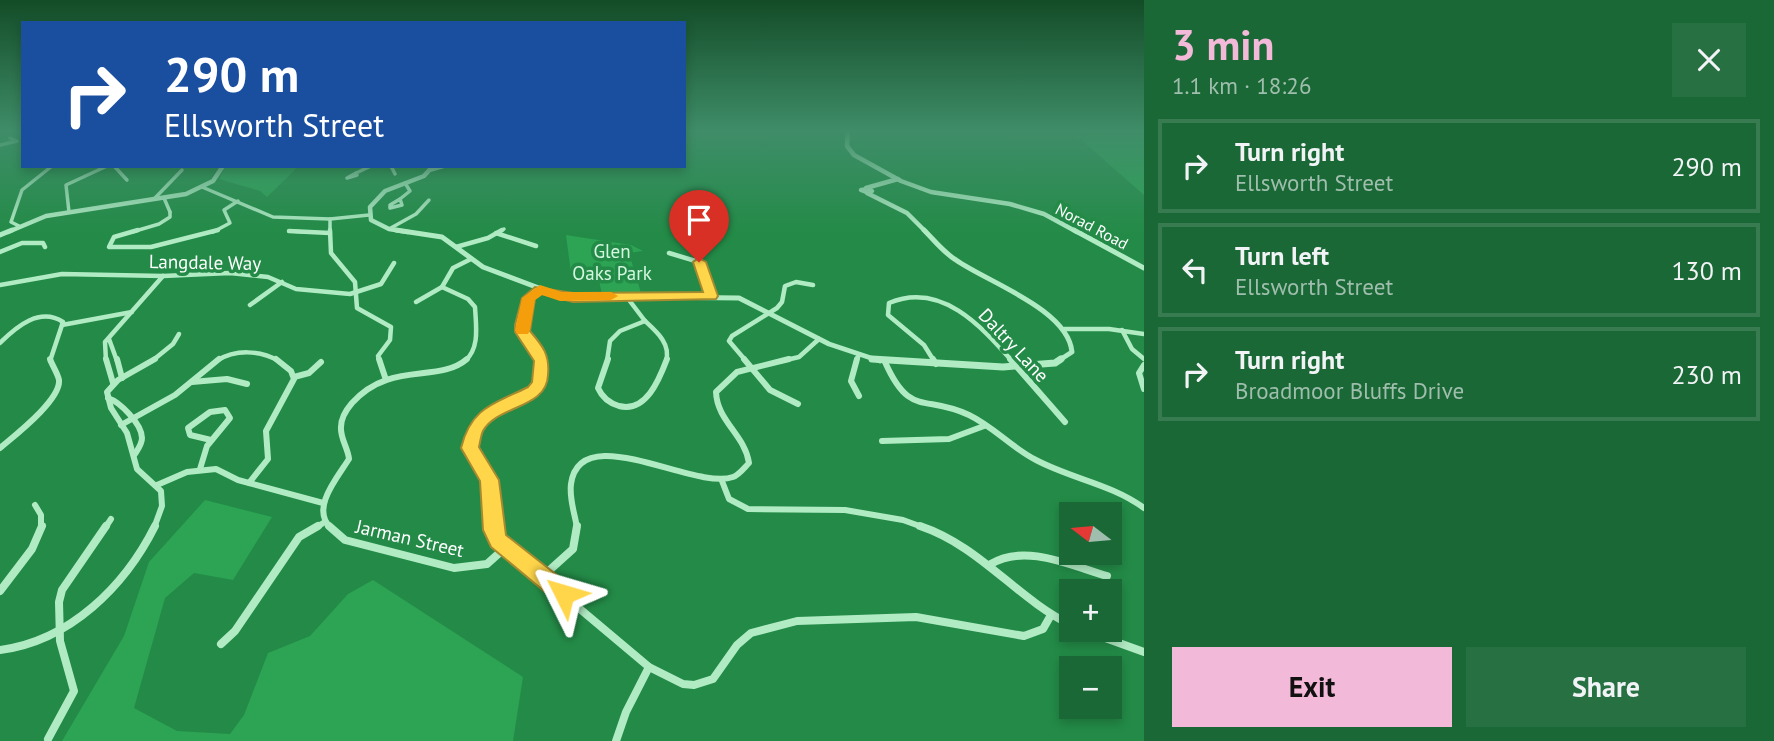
<!DOCTYPE html>
<html lang="en">
<head>
<meta charset="utf-8">
<style>
	body { margin:0; font-family:"PT Sans",sans-serif; background:#277041; color:#f1f3f6; height:100vh; display:flex; flex-direction:column; font-size:26px; white-space:nowrap }
	* { box-sizing:border-box; margin:0 }
	p { font-size:23px; color:#9fbead }
	.icon { flex:none; width:38px; height:38px; fill:none; stroke:currentColor; stroke-width:2; stroke-linecap:round; stroke-linejoin:round }
	.map { position:relative; flex:1; overflow:hidden }
	.drawer { display:flex; flex-direction:column; background:#1a6835; width:630px }
	.drawer>* { flex:none }
	.hud { position:absolute; left:21px; top:21px; width:665px; height:147px; border-radius:0px; box-shadow:0 4px 10px #0003; background:#1a4fa0; color:#fff; overflow:hidden }
	.needle { width:46px; rotate:286deg }
	.fabs { position:absolute; left:1059px; top:502px; display:grid; gap:14px }
	.fabs a { display:grid; place-items:center; width:63px; height:63px; border-radius:0px; background:#1a6835; box-shadow:0 4px 10px #0003; font-size:35px }
	.pin { position:absolute; display:grid; place-items:center; width:60px; height:60px; color:#fff; margin:-72px -30px; border-radius:50% 50% 50% 0; rotate:-45deg; box-shadow:0 0 7px #0007 }
	.pin .icon { rotate:45deg }
	.me { position:absolute; width:77px; margin:-38px; rotate:310deg; stroke-linejoin:round; filter:drop-shadow(0 0 5px #0008) }
	.turn { display:flex; align-items:center; gap:24px; height:147px; padding:0 28px; font-size:32px }
	.turn .icon { width:91px; height:91px; stroke-width:2.5 }
	.turn b { display:block; font-size:49px; line-height:60px }
	.round { display:grid; place-items:center; flex:none; width:74px; height:74px; border-radius:0px; background:#277041 }
	.summary { display:flex; align-items:center; justify-content:space-between; height:119px; padding:0 28px }
	h1 { font-size:42px; font-weight:800; line-height:52px; color:#f3b9d9 }
	.action { display:flex; gap:14px; margin-top:auto; padding:14px 28px }
	.action a { flex:1; height:80px; border-radius:0px; background:#f3b9d9; color:#111; font-size:28px; font-weight:800; line-height:80px; text-align:center }
	.action a+a { background:#277041; color:#f1f3f6 }
	ul { padding:0; list-style:none }
	li { display:flex; align-items:center; gap:21px; height:94px; margin:0 14px 10px; padding:0 14px; border:4px solid #387b50; border-radius:0px }
	li div { flex:1 }
	li b { display:block; font-size:26px }
	li em { font-style:normal }
	main { display:flex; flex:1; min-height:0 }
	.map>svg:first-child { display:block }
	.green { fill:#2da354 }
	.lines { fill:none; stroke-linecap:round; stroke-linejoin:round }
	.minor-far3 { stroke:#b1ebc4; stroke-width:3.5 }
	.minor-far2 { stroke:#b1ebc4; stroke-width:4.5 }
	.minor-far1 { stroke:#b1ebc4; stroke-width:6 }
	.minor { stroke:#b1ebc4; stroke-width:8 }
	.tertiary-far2 { stroke:#b1ebc4; stroke-width:4.5 }
	.tertiary-far1 { stroke:#b1ebc4; stroke-width:5 }
	.tertiary { stroke:#b1ebc4; stroke-width:7 }
	.route { fill:#ffd54a; stroke:#a68a30; stroke-width:2 }
	.slow { fill:#f59e0b }
	.labels { text-anchor:middle; stroke-width:7; stroke-linejoin:round; paint-order:stroke }
	.far-street-label { font-size:16px; fill:#fff; stroke:#238b47 }
	.park-label { font-size:19px; fill:#d5f8e1; stroke:#238b47 }
	.street-label { font-size:19px; fill:#fff; stroke:#238b47 }
</style>
</head>
<body>
<main>
<div class="map">
<svg width="1144" height="741" viewBox="0 0 1144 741">
	<rect width="100%" height="100%" fill="#238b47"/>
	<g class="green">
		<path d="M1110,130H1144V195L1078,137Z"/>
		<path d="M226,166H299L267,197L260,191L219,179Z"/>
		<path d="M566,235L631,245L643,251L629,253L641,293L602,294L598,276L577,277L571,273Z"/>
		<path d="M205,500L272,517L233,580L194,573L165,598L134,708L177,731L230,734L244,715L268,653L310,636L348,594L373,580L523,677L513,741H62L124,636L149,562Z"/>
	</g>
	<g class="lines">
		<g class="minor-far3">
			<path d="M0,145L17,141L10,138"/>
			<path d="M114,166L127,180"/>
			<path d="M391,166L395,174"/>
			<path d="M431,170L445,166"/>
			<path d="M356,173L357,175L347,178Z"/>
			<path d="M356,173L371,166"/>
			<path d="M202,187L273,217L330,219L369,215"/>
			<path d="M155,198L182,170"/>
			<path d="M164,198L170,212"/>
			<path d="M400,199L402,205L390,208V205Z"/>
			<path d="M400,199L410,191L405,183"/>
			<path d="M69,212L66,185L107,166"/>
			<path d="M330,219V232"/>
			<path d="M19,226L11,222L22,190L52,166"/>
			<path d="M389,229L416,214L429,200"/>
			<path d="M289,231L306,232"/>
			<path d="M132,232L159,224L170,217V212"/>
			<path d="M213,232L230,223L224,210L238,201"/>
			<path d="M499,232L504,229"/>
		</g>
		<g class="minor-far2">
			<path d="M138,230L114,237L109,247H151L218,230"/>
			<path d="M330,230L331,253L355,282L357,308L391,327L390,340L378,356L380,361"/>
			<path d="M289,231L330,233"/>
			<path d="M496,233L536,246"/>
			<path d="M456,247L488,238L502,230"/>
			<path d="M0,252L22,243H43L45,247"/>
			<path d="M669,253L699,262L711,296"/>
			<path d="M0,285L62,274L163,276L230,273L268,277L296,289L350,294L381,284L394,263"/>
			<path d="M442,287L468,299L475,307C476,326 480,348 465,361"/>
			<path d="M540,289C505,317 530,332 541,361"/>
			<path d="M626,296L645,321"/>
			<path d="M416,302L442,287L453,268L471,259"/>
			<path d="M250,305L282,282"/>
			<path d="M645,321C657,332 671,344 666,361"/>
			<path d="M62,325L132,312"/>
			<path d="M1064,329H1109L1144,334"/>
			<path d="M1122,330L1132,349L1144,359"/>
			<path d="M109,339L117,361"/>
			<path d="M0,343C17,326 40,307 63,322L50,361"/>
			<path d="M106,361L105,342L163,276"/>
			<path d="M152,361L173,344L179,334"/>
			<path d="M216,361C236,349 259,350 279,361"/>
			<path d="M607,361L610,341L620,331L645,321"/>
			<path d="M746,361L729,341L732,336L777,308L782,302L785,286L796,282L813,285"/>
			<path d="M782,361L799,357L819,339"/>
			<path d="M856,361L859,355"/>
			<path d="M934,361L924,345L888,315L889,303C941,281 981,326 1012,361"/>
		</g>
		<g class="minor-far1">
			<path d="M106,359L113,383"/>
			<path d="M117,359L122,378"/>
			<path d="M379,359L385,377"/>
			<path d="M608,359L598,388C602,397 609,403 619,406C646,413 659,380 667,359"/>
			<path d="M744,359L770,390L798,404"/>
			<path d="M857,359L851,381L859,396"/>
			<path d="M933,359L936,364"/>
			<path d="M1010,359L1065,422"/>
			<path d="M885,362C910,418 924,394 969,415C994,427 1012,448 1036,460C1072,479 1111,484 1144,508"/>
			<path d="M1144,365L1139,373L1144,389"/>
			<path d="M294,377L309,373L321,362"/>
			<path d="M192,382L227,379L247,384"/>
			<path d="M108,398C120,402 142,424 142,438C142,444 138,449 135,454"/>
			<path d="M121,425L175,395L219,359"/>
			<path d="M882,441L949,439L984,426"/>
			<path d="M0,448C14,436 61,400 59,380C58,374 52,365 50,359"/>
			<path d="M200,469L207,446L230,418L225,410L210,412L188,428L190,435L211,440"/>
			<path d="M722,481L729,499L748,509L845,510L903,520L925,528"/>
			<path d="M249,483L268,459L266,431L294,379L291,371L276,359"/>
			<path d="M157,485L187,472L216,469L238,480L323,503"/>
			<path d="M35,505L41,515V528"/>
			<path d="M105,528L111,519"/>
			<path d="M154,528L162,506L161,491L137,469L127,433L111,408L107,392L118,380L155,359"/>
			<path d="M315,528L325,522"/>
			<path d="M331,528C310,509 337,478 349,459C348,448 340,438 341,427C341,418 346,410 352,403C391,360 438,384 467,359"/>
			<path d="M494,528L490,483L473,454L471,437L484,418L540,383L541,359"/>
			<path d="M577,528C575,514 569,499 571,484C580,418 694,491 733,477C739,475 744,468 749,463C745,435 717,421 716,392L737,372L789,359"/>
		</g>
		<g class="minor">
			<path d="M329,526L345,540L454,568L487,564L506,547"/>
			<path d="M494,526L499,541L649,667L683,684L694,685L713,679L737,645L751,633L797,621L916,617L1024,636L1043,629L1051,615"/>
			<path d="M920,526C980,546 1016,598 1071,625"/>
			<path d="M991,564C1025,543 1072,566 1107,576"/>
			<path d="M543,576L573,549L577,526"/>
			<path d="M0,591L32,549L42,526"/>
			<path d="M1083,630L1144,652"/>
			<path d="M221,644L235,631L299,537L318,526"/>
			<path d="M0,650C70,641 125,586 155,526"/>
			<path d="M48,739L74,691L60,641L59,602L62,590L106,526"/>
			<path d="M616,741L626,712L649,667"/>
		</g>
		<g class="tertiary-far2">
			<path d="M848,130L847,146L854,155L901,181L931,192L1010,204L1044,214L1077,232"/>
			<path d="M866,188L898,179"/>
			<path d="M869,189L872,191L869,193L861,190Z"/>
			<path d="M867,193L907,213L926,232"/>
			<path d="M8,232L46,216L186,194L213,181L223,166"/>
			<path d="M408,232L389,229L371,220L370,207L385,191L424,176L433,166"/>
		</g>
		<g class="tertiary-far1">
			<path d="M396,230L442,237L483,267L560,296L739,298L829,344L880,361"/>
			<path d="M924,230C934,240 944,253 956,260C987,282 1068,309 1072,352L1058,361"/>
			<path d="M1074,230L1144,268"/>
			<path d="M0,235L12,230"/>
		</g>
		<path class="tertiary" d="M872,359L1003,367L1055,363L1061,359"/>
	</g>
	<linearGradient id="sky" x2="0" y2="1"><stop stop-color="#134c27"/><stop offset="0.56" stop-color="#3f8d69"/><stop offset="1" stop-color="#3f8d69" stop-opacity="0"/></linearGradient>
	<rect width="1144" height="234" fill="url(#sky)"/>
	<path class="route" d="M699,258L706,262L718,296L716,299L573,302L542,294L535,299L530,331C543,346 550,355 548,375C547,409 497,405 483,431C481,435 480,443 479,447L499,480L506,535L572,587L575,594L572,601L564,604L556,601L491,547L483,530L480,481L461,448C471,407 494,404 528,387L532,382L534,361L515,332V325L522,298L535,287L573,293L703,292L693,262Z"/>
	<path class="slow" d="M540,285L562,292H611L618,296L611,300L560,301L542,295L535,300L530,330L528,334H517L515,330L522,298Z"/>
	<g class="labels">
		<g class="far-street-label">
			<text transform="translate(1092 226) rotate(28)" y="6">Norad Road</text>
		</g>
		<g class="park-label">
			<text x="612" y="258">Glen<tspan x="612" dy="22">Oaks Park</tspan></text>
		</g>
		<g class="street-label">
			<text transform="translate(205 262) rotate(1)" y="7">Langdale Way</text>
			<text transform="translate(1014 345) rotate(47)" y="7">Daltry Lane</text>
			<text transform="translate(410 538) rotate(13)" y="7">Jarman Street</text>
		</g>
	</g>
</svg>
<div class="fabs">
<a><svg class="needle" viewBox="-14 -14 28 28"><path d="M0-13l5 13h-10z" fill="#e53935"/><path d="M0 13l5-13h-10z" fill="#9fbead"/></svg></a>
<a>+</a>
<a>−</a>
</div>
<div class="pin" style="left:699px;top:262px;background:#d93025"><svg class="icon" aria-label="arrive" viewBox="0 0 24 24"><path d="M6 21V4h12l-3 4 3 4H6"/></svg></div>
<svg class="me" style="left:564px;top:594px" viewBox="-20 -20 40 40"><path d="M0-17L14 15 0 8-14 15z" fill="#ffd54a" stroke="#fff" stroke-width="4"/></svg>
<div class="hud">
<div class="turn"><svg class="icon" aria-label="right" viewBox="0 0 24 24"><path d="M7 20v-9h11M14 6l5 5-5 5"/></svg><div><b>290 m</b>Ellsworth Street</div></div>
</div>
</div>
<section class="drawer">
<div class="summary"><div><h1>3 min</h1><p>1.1 km · 18:26</p></div><a class="round"><svg class="icon" aria-label="close" viewBox="0 0 24 24"><path d="M6 6l12 12M18 6L6 18"/></svg></a></div>
<ul>
<li><svg class="icon" aria-label="right" viewBox="0 0 24 24"><path d="M7 20v-9h11M14 6l5 5-5 5"/></svg><div><b>Turn right</b><p>Ellsworth Street</p></div><em>290 m</em></li>
<li><svg class="icon" aria-label="left" viewBox="0 0 24 24"><path d="M17 20v-9H6M10 6l-5 5 5 5"/></svg><div><b>Turn left</b><p>Ellsworth Street</p></div><em>130 m</em></li>
<li><svg class="icon" aria-label="right" viewBox="0 0 24 24"><path d="M7 20v-9h11M14 6l5 5-5 5"/></svg><div><b>Turn right</b><p>Broadmoor Bluffs Drive</p></div><em>230 m</em></li>
</ul>
<div class="action"><a>Exit</a><a>Share</a></div>
</section>
</main>
</body>
</html>
